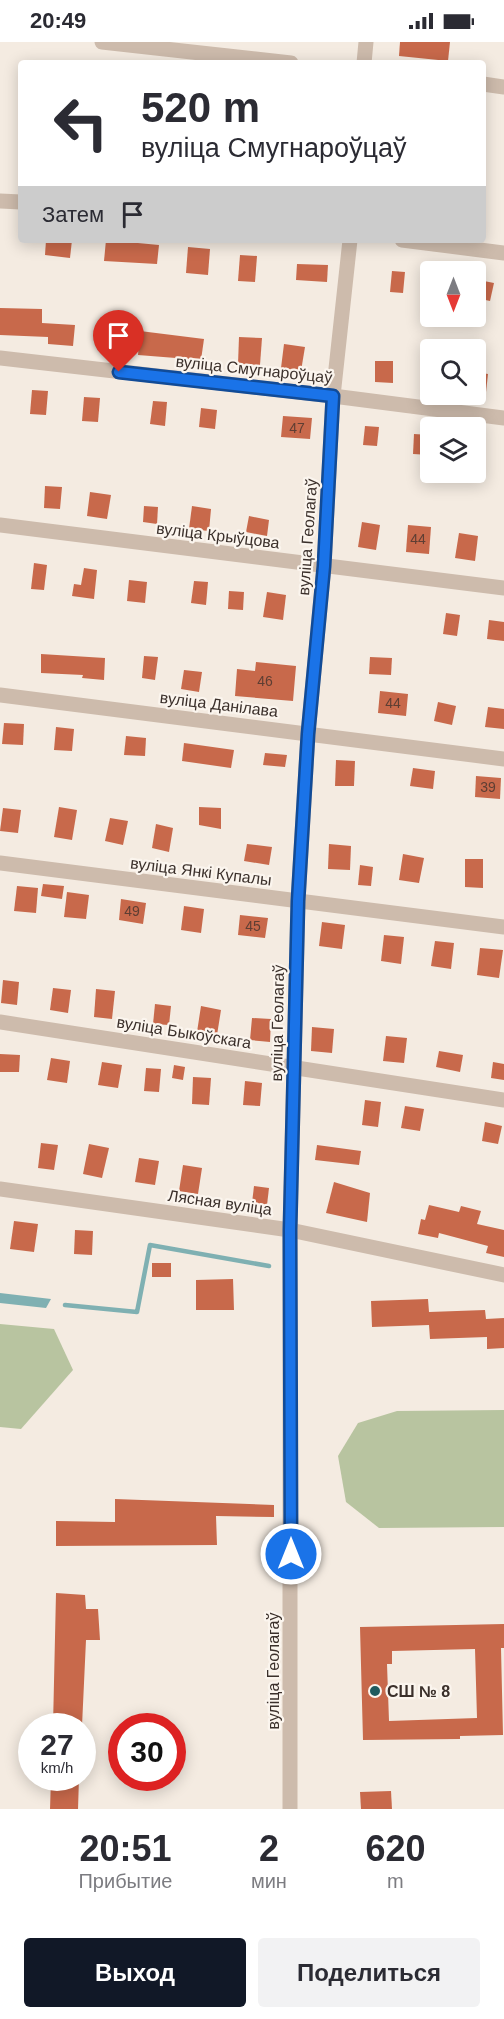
<!DOCTYPE html>
<html lang="ru">
<head>
<meta charset="utf-8">
<style>
	body { margin:0; font-family:Arial,sans-serif; background:#f2f2f3; color:#2b2b33; height:100vh; display:flex; flex-direction:column; font-size:22px; white-space:nowrap }
	* { box-sizing:border-box; margin:0 }
	p { font-size:20px; color:#7c7c81 }
	.icon { flex:none; width:33px; height:33px; fill:none; stroke:currentColor; stroke-width:2; stroke-linecap:round; stroke-linejoin:round }
	.map { position:relative; height:1767px; overflow:hidden }
	.side { display:flex; flex-direction:column; background:#fff; flex:1 }
	.side>* { flex:none }
	.guide { position:absolute; left:18px; top:18px; width:468px; height:183px; border-radius:6px; box-shadow:0 3px 15px #0003; background:#fff; color:#2b2b33; overflow:hidden }
	.needle { width:39px; rotate:180deg }
	.fabs { position:absolute; left:420px; top:219px; display:grid; gap:12px }
	.fabs a { display:grid; place-items:center; width:66px; height:66px; border-radius:6px; background:#fff; box-shadow:0 3px 15px #0003; font-size:30px }
	.speed { position:absolute; left:18px; top:1671px; display:flex; gap:12px; font-size:30px; font-weight:700; text-align:center }
	.speed>* { display:grid; place-content:center; width:78px; height:78px; border-radius:50%; background:#fff; box-shadow:0 3px 15px #0003; line-height:1 }
	.speed small { font-size:15px; font-weight:400 }
	.speed .limit { border:9px solid #d22; background:#fff; color:#111 }
	.pin { position:absolute; display:grid; place-items:center; width:51px; height:51px; color:#fff; margin:-62px -26px; border-radius:50% 50% 50% 0; rotate:-45deg; box-shadow:0 0 6px #0007 }
	.pin .icon { rotate:45deg }
	.me { position:absolute; width:66px; margin:-33px; rotate:0deg; stroke-linejoin:round; filter:drop-shadow(0 0 4px #0008) }
	.turn { display:flex; align-items:center; gap:21px; height:126px; padding:0 24px; font-size:27px }
	.turn .icon { width:78px; height:78px; stroke-width:2.5 }
	.turn b { display:block; font-size:42px; line-height:51px }
	.then { display:flex; align-items:center; height:57px; padding:0 24px; background:#0003; gap:12px; font-size:22px }
	.eta { display:flex; justify-content:space-evenly; align-items:center; height:102px; text-align:center }
	.eta b { font-size:36px; font-weight:700; line-height:42px }
	.cta { display:flex; gap:12px; margin-top:auto; padding:12px 24px }
	.cta a { flex:1; height:69px; border-radius:6px; background:#111827; color:#fff; font-size:24px; font-weight:700; line-height:69px; text-align:center }
	.cta a+a { background:#f2f2f3; color:#2b2b33 }
	.status { display:flex; justify-content:space-between; align-items:center; height:42px; padding:0 30px; background:#fff; direction:ltr }
	.status svg { height:16px; fill:currentColor }
	.map>svg:first-child { display:block }
	.green { fill:#b8c4a0 }
	.water { fill:#7fb0b2 }
	.lines { fill:none; stroke-linecap:round; stroke-linejoin:round }
	.stream { stroke:#7fb0b2; stroke-width:4.5 }
	.building { fill:#c8694b; fill-rule:evenodd }
	.street { stroke:#cdbbac; stroke-width:15 }
	.route-casing { stroke:#114b97; stroke-width:15 }
	.route { stroke:#1a73e8; stroke-width:10 }
	.poi-dot { fill:#1f5a5e; stroke:#fbf5ee; stroke-width:2 }
	.labels { text-anchor:middle; stroke-width:4.5; stroke-linejoin:round; paint-order:stroke }
	.number-label { font-size:14px; fill:#5e3e33 }
	.street-label { font-size:16px; fill:#3b302b; stroke:#fbf5ee }
	.poi-label { font-size:16px; font-weight:bold; fill:#3b302b; stroke:#fbf5ee; text-anchor:start }
</style>
</head>
<body>
<div class="status"><b>20:49</b><svg viewBox="0 0 49 12"><path d="M0 12V9h3v3zM5 12V6h3v6zM10 12V3h3v9zM15 12V0h3v12zM26 1h20v11H26zM47 4h2v5h-2z"/></svg></div>
<div class="map">
<svg width="504" height="1767" viewBox="0 0 504 1767">
	<rect width="100%" height="100%" fill="#f4ebe1"/>
	<g class="green">
		<path d="M0,1282L54,1287L73,1328L21,1387L0,1385Z"/>
		<path d="M504,1368V1485L379,1486L346,1460L338,1414L358,1381L397,1369Z"/>
	</g>
	<path class="water" d="M0,1251L51,1257L46,1266L0,1261Z"/>
	<g class="lines">
		<path class="stream" d="M65,1263L137,1270L150,1203L269,1224"/>
	</g>
	<g class="building">
		<path d="M400,0H450L448,19L399,14Z"/>
		<path d="M46,198H72L70,216L45,213Z"/>
		<path d="M106,198L159,203L157,222L104,219Z"/>
		<path d="M188,205L210,207L208,233L186,231Z"/>
		<path d="M240,213L257,214L255,240L238,239Z"/>
		<path d="M297,222L328,223L327,240L296,238Z"/>
		<path d="M392,229L405,230L403,251L390,250Z"/>
		<path d="M479,238L494,241L490,259L476,256Z"/>
		<path d="M0,266L42,267V281L75,283L73,304L48,302V295L0,293Z"/>
		<path d="M97,289H118V304L97,305Z"/>
		<path d="M140,289L204,297L201,318L138,313Z"/>
		<path d="M239,295L262,296L260,323L238,322Z"/>
		<path d="M284,302L305,305L301,329L281,326Z"/>
		<path d="M375,319H393V341L375,340Z"/>
		<path d="M476,330L488,332L486,350L476,349Z"/>
		<path d="M32,348L48,349L46,373L30,372Z"/>
		<path d="M84,355L100,356L98,380L82,379Z"/>
		<path d="M153,359L167,360L165,384L150,382Z"/>
		<path d="M201,366L217,368L215,387L199,385Z"/>
		<path d="M283,374L312,376L310,397L281,395Z"/>
		<path d="M365,384L379,385L377,404L363,403Z"/>
		<path d="M414,392L430,393V413L413,412Z"/>
		<path d="M45,444L62,445L60,467L44,466Z"/>
		<path d="M90,450L111,453L107,477L87,474Z"/>
		<path d="M144,464L158,465L157,482L143,480Z"/>
		<path d="M192,464L211,467L209,489L189,487Z"/>
		<path d="M249,474L269,478L267,494L246,490Z"/>
		<path d="M362,480L380,483L376,508L358,505Z"/>
		<path d="M408,483L431,485L429,512L406,510Z"/>
		<path d="M459,491L478,494L475,519L455,516Z"/>
		<path d="M34,521L47,523L44,548L31,547Z"/>
		<path d="M84,526L97,528L94,557L72,554L74,542L81,543Z"/>
		<path d="M129,538L147,540L145,561L127,559Z"/>
		<path d="M194,539L208,540L206,563L191,561Z"/>
		<path d="M229,549L244,550L243,568L228,567Z"/>
		<path d="M267,550L286,553L283,578L263,575Z"/>
		<path d="M446,571L460,573L457,594L443,592Z"/>
		<path d="M489,578L504,580V599L487,597Z"/>
		<path d="M41,612L105,616L104,638L82,636L83,633L41,631Z"/>
		<path d="M144,614L158,615L155,638L142,636Z"/>
		<path d="M370,615L392,616L391,633L369,632Z"/>
		<path d="M256,620L296,624L293,659L235,654L237,627L255,629Z"/>
		<path d="M184,628L202,630L199,650L181,647Z"/>
		<path d="M380,649L408,652L406,674L378,671Z"/>
		<path d="M438,660L456,664L452,683L434,679Z"/>
		<path d="M488,665L504,667V687L485,685Z"/>
		<path d="M4,681L24,682L23,703L2,702Z"/>
		<path d="M56,685L74,687L72,709L54,708Z"/>
		<path d="M126,694L146,696L145,714L124,713Z"/>
		<path d="M184,701L234,708L231,726L182,719Z"/>
		<path d="M265,711L287,713L285,725L263,723Z"/>
		<path d="M336,718L355,719L354,744H335Z"/>
		<path d="M413,726L435,729L433,747L410,744Z"/>
		<path d="M476,734L501,736L500,757L475,755Z"/>
		<path d="M59,765L77,768L72,798L54,795Z"/>
		<path d="M199,765L221,766V787L199,783Z"/>
		<path d="M3,766L21,768L18,791L0,789Z"/>
		<path d="M110,776L128,779L123,803L105,799Z"/>
		<path d="M156,782L173,786L169,810L152,806Z"/>
		<path d="M247,802L272,805L269,823L244,819Z"/>
		<path d="M329,802L351,804L350,828L328,827Z"/>
		<path d="M403,812L424,816L419,841L399,838Z"/>
		<path d="M465,817H483V846L465,845Z"/>
		<path d="M360,823L373,825L371,844L358,843Z"/>
		<path d="M43,842L64,844L62,857L41,854Z"/>
		<path d="M17,844L38,846L36,871L14,869Z"/>
		<path d="M67,850L89,853L86,877L64,875Z"/>
		<path d="M121,857L146,861L143,882L119,878Z"/>
		<path d="M184,864L204,867L201,891L181,888Z"/>
		<path d="M240,873L268,876L265,896L238,893Z"/>
		<path d="M322,880L345,883L342,907L319,904Z"/>
		<path d="M384,893L404,895L401,922L381,919Z"/>
		<path d="M435,899L454,901L451,927L431,924Z"/>
		<path d="M480,906L503,908L499,936L477,933Z"/>
		<path d="M3,938L19,940L17,963L1,961Z"/>
		<path d="M53,946L71,948L68,971L50,968Z"/>
		<path d="M96,947L115,949L112,977L94,975Z"/>
		<path d="M155,962L171,964L169,983L153,982Z"/>
		<path d="M201,964L221,968L217,993L197,990Z"/>
		<path d="M252,976L271,977L270,1000L250,998Z"/>
		<path d="M312,985L334,987L332,1011L311,1009Z"/>
		<path d="M386,994L407,996L404,1021L383,1019Z"/>
		<path d="M439,1009L463,1013L460,1030L436,1025Z"/>
		<path d="M0,1012L20,1013L19,1030H0Z"/>
		<path d="M51,1016L70,1019L67,1041L47,1038Z"/>
		<path d="M102,1020L122,1023L118,1046L98,1043Z"/>
		<path d="M493,1020L504,1022V1038L491,1036Z"/>
		<path d="M174,1023L185,1025L183,1038L172,1036Z"/>
		<path d="M146,1026L161,1027L159,1050L144,1049Z"/>
		<path d="M193,1035L211,1036L209,1063L192,1062Z"/>
		<path d="M245,1039L262,1041L260,1064L243,1063Z"/>
		<path d="M365,1058L381,1060L378,1085L362,1083Z"/>
		<path d="M405,1064L424,1067L420,1089L401,1086Z"/>
		<path d="M485,1080L502,1084L498,1102L482,1099Z"/>
		<path d="M41,1101L58,1103L54,1128L38,1126Z"/>
		<path d="M89,1102L109,1106L102,1136L83,1132Z"/>
		<path d="M317,1103L361,1109L359,1123L315,1118Z"/>
		<path d="M139,1116L159,1119L155,1143L135,1140Z"/>
		<path d="M183,1123L202,1126L198,1152L179,1149Z"/>
		<path d="M334,1140L370,1151L367,1180L326,1171Z"/>
		<path d="M254,1144L269,1146L267,1163L252,1161Z"/>
		<path d="M429,1163L459,1170L461,1164L481,1169L477,1182L504,1188V1215L486,1211L488,1204L439,1191L438,1196L418,1192L421,1177L425,1178Z"/>
		<path d="M14,1179L38,1182L34,1210L10,1207Z"/>
		<path d="M75,1188L93,1189L92,1213L74,1212Z"/>
		<rect x="152" y="1221" width="19" height="14"/>
		<path d="M233,1237L234,1268H196V1238Z"/>
		<path d="M428,1257L429,1270L485,1268L486,1277L504,1276V1306L487,1307V1295L430,1297L429,1283L372,1285L371,1259Z"/>
		<path d="M115,1457L274,1463V1475L216,1474L217,1503L56,1504V1479L115,1480Z"/>
		<path d="M56,1551L85,1553L86,1567H98L100,1598H86L82,1684H53Z"/>
		<path d="M504,1582V1606H501L503,1693L460,1694V1697L363,1698L360,1585ZM475,1607L477,1676L389,1679L387,1622H392V1609Z"/>
		<path d="M51,1736H79L78,1767H50Z"/>
		<path d="M391,1749L392,1767H361L360,1750Z"/>
	</g>
	<g class="lines">
		<g class="street">
			<path d="M102,0L291,21"/>
			<path d="M364,21L366,0"/>
			<path d="M483,42L504,45"/>
			<path d="M0,159L21,160"/>
			<path d="M402,198L504,211"/>
			<path d="M0,316L333,354L504,376"/>
			<path d="M0,483L504,546"/>
			<path d="M0,653L504,717"/>
			<path d="M0,821L504,885"/>
			<path d="M0,980L504,1058"/>
			<path d="M0,1147L290,1188L504,1233"/>
			<path d="M290,1767V1188L298,859L308,692L324,524L333,354L350,198"/>
		</g>
	</g>
	<g class="lines">
		<g class="route-casing">
			<path id="route" d="M119,330L333,354L324,524L308,692L298,859L290,1188L291,1512"/>
		</g>
		<use href="#route" class="route"/>
	</g>
	<circle class="poi-dot" cx="375" cy="1649" r="6"/>
	<g class="labels">
		<g class="number-label">
			<text x="297" y="391">47</text>
			<text x="418" y="502">44</text>
			<text x="265" y="644">46</text>
			<text x="393" y="666">44</text>
			<text x="488" y="750">39</text>
			<text x="132" y="874">49</text>
			<text x="253" y="889">45</text>
		</g>
		<g class="street-label">
			<text transform="translate(254 327) rotate(6)" y="6">вуліца Смугнароўцаў</text>
			<text transform="translate(218 493) rotate(7)" y="6">вуліца Крыўцова</text>
			<text transform="translate(307 495) rotate(-86)" y="6">вуліца Геолагаў</text>
			<text transform="translate(219 662) rotate(7)" y="6">вуліца Данілава</text>
			<text transform="translate(201 829) rotate(7)" y="6">вуліца Янкі Купалы</text>
			<text transform="translate(277 981) rotate(-89)" y="6">вуліца Геолагаў</text>
			<text transform="translate(184 990) rotate(9)" y="6">вуліца Быкоўскага</text>
			<text transform="translate(220 1160) rotate(8)" y="6">Лясная вуліца</text>
			<text transform="translate(273 1629) rotate(-90)" y="6">вуліца Геолагаў</text>
		</g>
		<g class="poi-label">
			<text x="387" y="1655">СШ № 8</text>
		</g>
	</g>
</svg>
<div class="fabs">
<a><svg class="needle" viewBox="-14 -14 28 28"><path d="M0-13l5 13h-10z" fill="#e53935"/><path d="M0 13l5-13h-10z" fill="#7c7c81"/></svg></a>
<a><svg class="icon" aria-label="search" viewBox="0 0 24 24"><circle cx="10" cy="10" r="6"/><path d="M15 15l6 6"/></svg></a>
<a><svg class="icon" aria-label="layers" viewBox="0 0 24 24"><path d="M12 4l9 5-9 5-9-5zM3 14l9 5 9-5"/></svg></a>
</div>
<div class="speed"><div>27<small>km/h</small></div><div class="limit">30</div></div>
<div class="pin" style="left:119px;top:330px;background:#d93025"><svg class="icon" aria-label="arrive" viewBox="0 0 24 24"><path d="M6 21V4h12l-3 4 3 4H6"/></svg></div>
<svg class="me" style="left:291px;top:1512px" viewBox="-20 -20 40 40"><circle r="17" fill="#1a73e8" stroke="#fff" stroke-width="3"/><path d="M0-11L8 9 0 5-8 9z" fill="#fff"/></svg>
<div class="guide">
<div class="turn"><svg class="icon" aria-label="left" viewBox="0 0 24 24"><path d="M17 20v-9H6M10 6l-5 5 5 5"/></svg><div><b>520 m</b>вуліца Смугнароўцаў</div></div>
<div class="then">Затем<svg class="icon" aria-label="arrive" viewBox="0 0 24 24"><path d="M6 21V4h12l-3 4 3 4H6"/></svg></div>
</div>
</div>
<section class="side">
<div class="eta">
<div><b>20:51</b><p>Прибытие</p></div>
<div><b>2</b><p>мин</p></div>
<div><b>620</b><p>m</p></div>
</div>
<div class="cta"><a>Выход</a><a>Поделиться</a></div>
</section>
</body>
</html>
